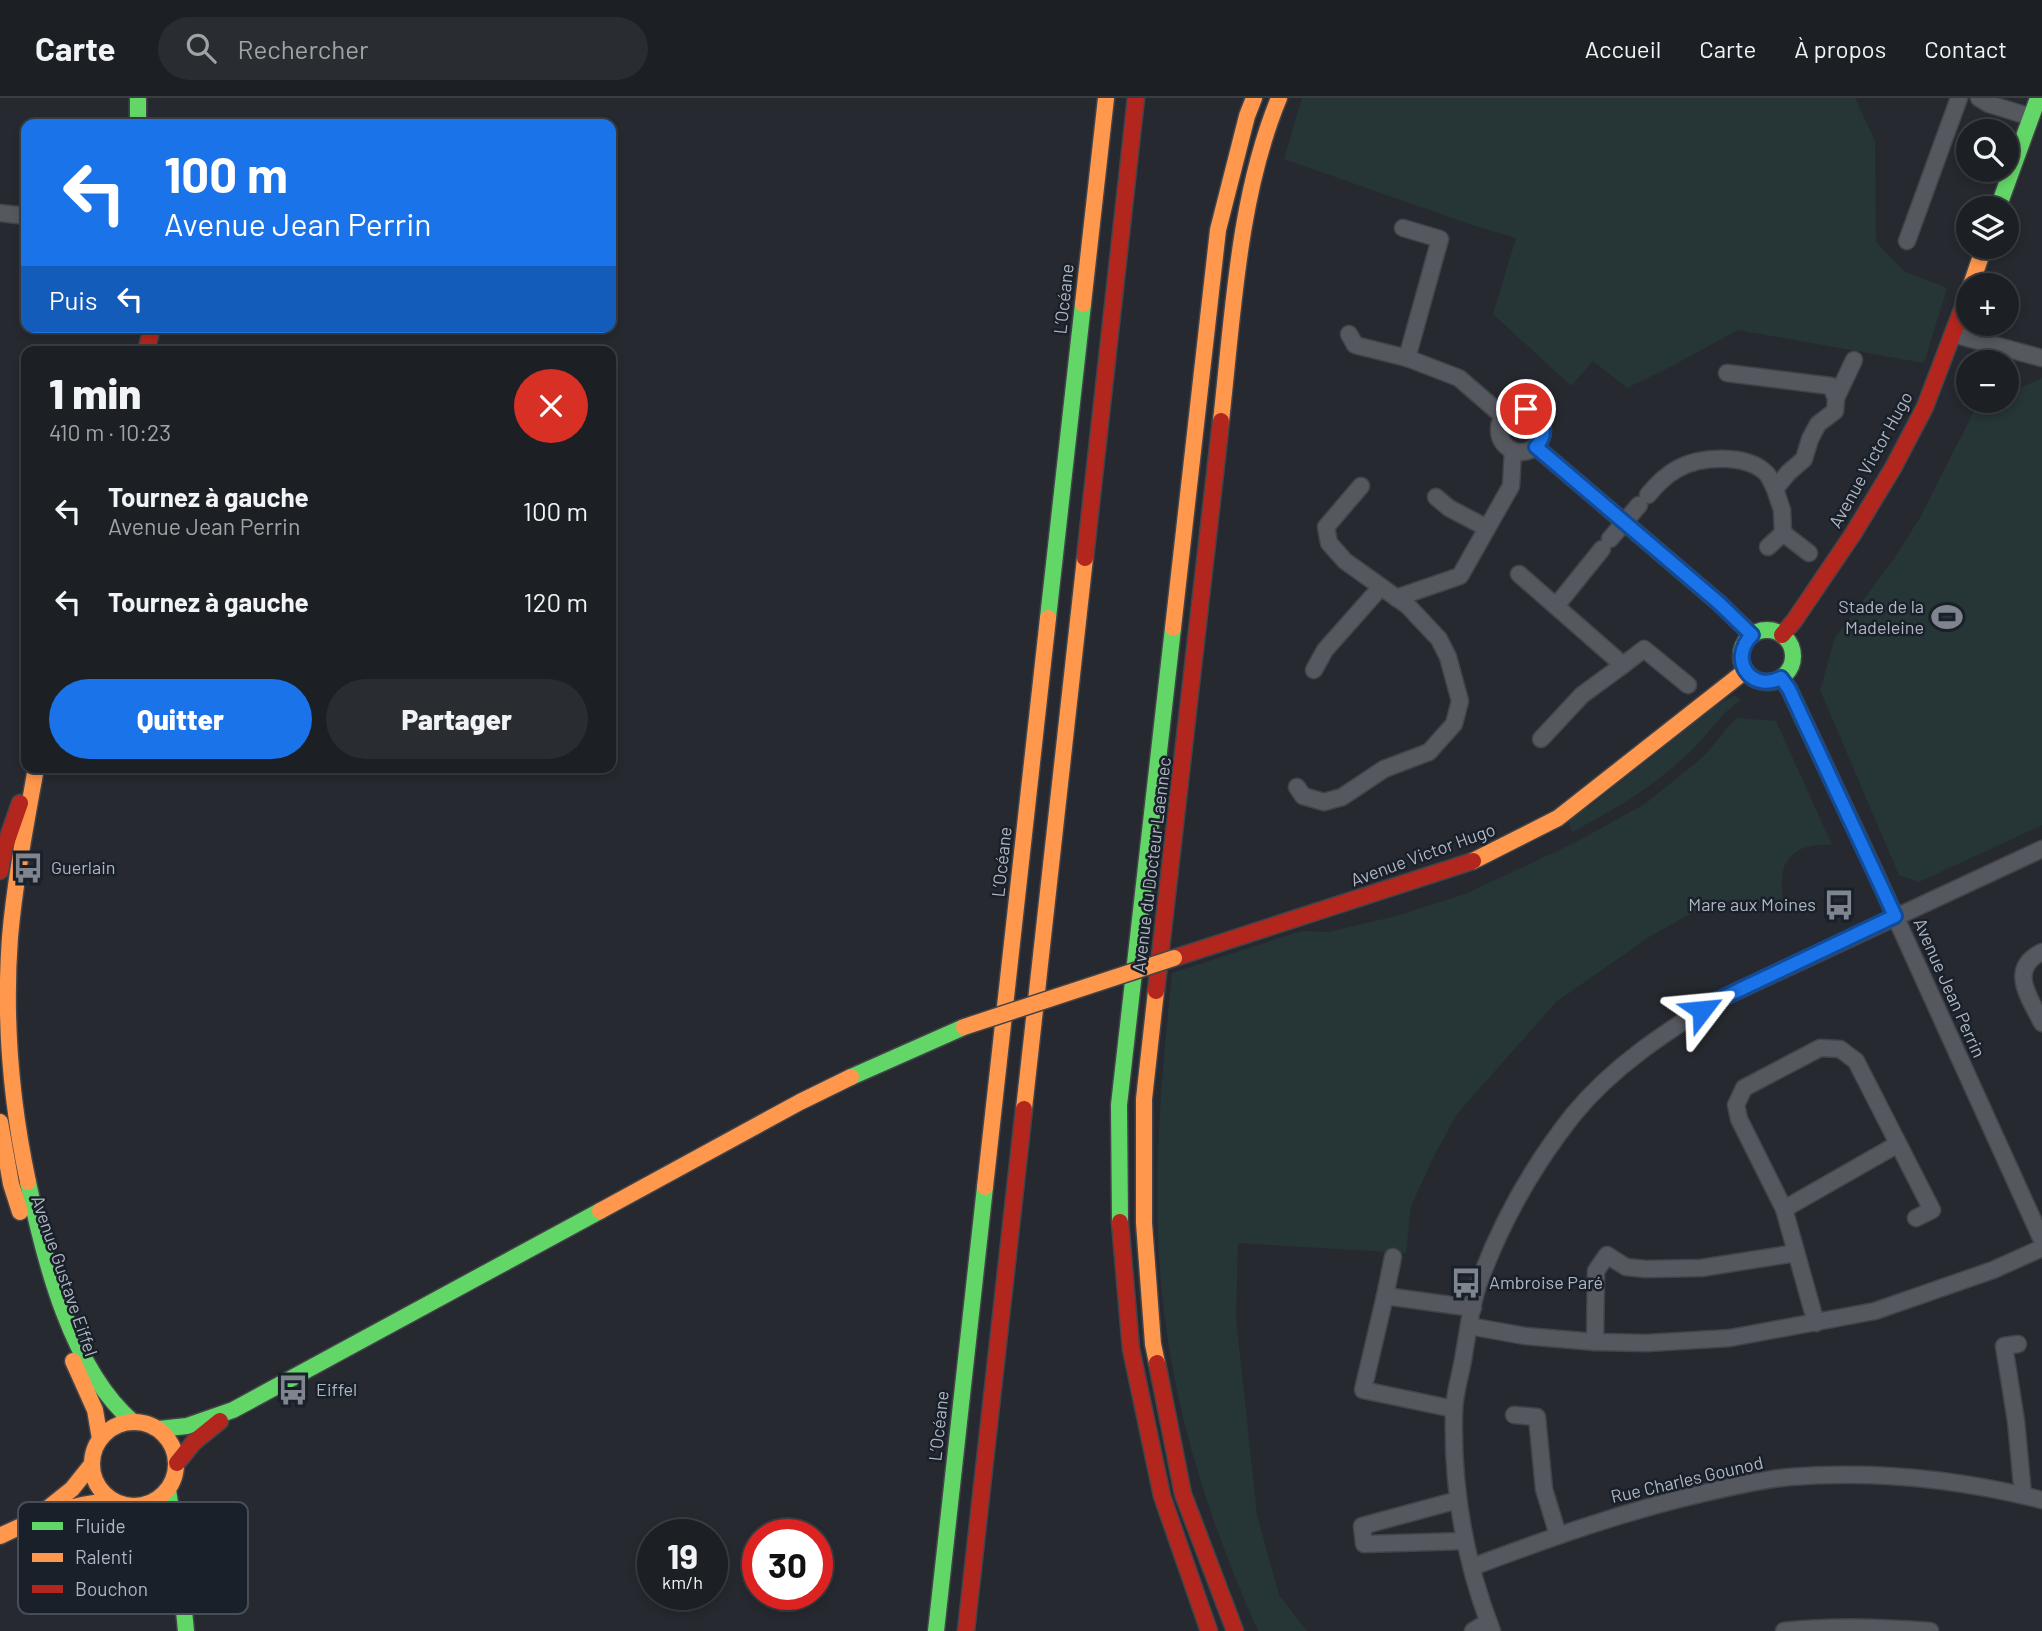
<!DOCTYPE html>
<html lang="fr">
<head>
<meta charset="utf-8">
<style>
	body { margin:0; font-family:Barlow,sans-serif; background:#292d31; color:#f1f3f6; height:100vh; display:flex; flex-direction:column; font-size:26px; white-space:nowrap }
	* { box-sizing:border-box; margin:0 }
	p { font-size:23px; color:#a0a3a6 }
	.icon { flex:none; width:38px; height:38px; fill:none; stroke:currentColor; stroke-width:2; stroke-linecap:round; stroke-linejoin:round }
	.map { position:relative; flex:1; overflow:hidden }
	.panel { position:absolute; left:21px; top:248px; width:595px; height:427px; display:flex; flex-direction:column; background:#1c2024; border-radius:14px; box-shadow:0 4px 10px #0003,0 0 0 2px #3a3e41 }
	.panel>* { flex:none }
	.guide { position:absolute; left:21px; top:21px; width:595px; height:214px; border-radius:14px; box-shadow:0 4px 10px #0003,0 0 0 2px #3a3e41; background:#1a73e8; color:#fff; overflow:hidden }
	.fabs { position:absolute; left:1956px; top:21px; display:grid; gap:14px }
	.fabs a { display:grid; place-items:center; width:63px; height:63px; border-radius:50%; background:#1c2024; box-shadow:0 4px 10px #0003,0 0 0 2px #3a3e41; font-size:35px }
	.speed { position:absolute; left:637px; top:1421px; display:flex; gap:14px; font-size:35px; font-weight:700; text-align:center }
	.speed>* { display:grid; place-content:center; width:91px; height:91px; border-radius:50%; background:#1c2024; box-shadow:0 4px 10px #0003,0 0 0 2px #3a3e41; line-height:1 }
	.speed small { font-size:18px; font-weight:400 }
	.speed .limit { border:10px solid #d22; background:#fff; color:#111 }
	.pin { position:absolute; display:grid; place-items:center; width:60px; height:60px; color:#fff; margin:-30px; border:4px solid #fff; border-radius:50%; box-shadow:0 2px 7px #0007 }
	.me { position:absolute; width:77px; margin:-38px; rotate:61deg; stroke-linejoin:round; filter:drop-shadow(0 0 5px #0008) }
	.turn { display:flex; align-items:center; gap:24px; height:147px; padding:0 28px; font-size:32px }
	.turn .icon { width:91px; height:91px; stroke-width:2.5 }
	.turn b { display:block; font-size:49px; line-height:60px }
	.then { display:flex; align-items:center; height:66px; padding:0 28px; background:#0003; gap:14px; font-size:26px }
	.round { display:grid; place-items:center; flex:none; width:74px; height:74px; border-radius:37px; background:#292d31 }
	.head { display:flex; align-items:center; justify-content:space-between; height:119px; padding:0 28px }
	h1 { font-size:42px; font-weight:800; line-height:52px }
	.button { display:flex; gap:14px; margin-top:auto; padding:14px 28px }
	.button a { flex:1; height:80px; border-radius:42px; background:#1a73e8; color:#fff; font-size:28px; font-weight:800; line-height:80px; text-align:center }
	.button a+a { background:#292d31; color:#f1f3f6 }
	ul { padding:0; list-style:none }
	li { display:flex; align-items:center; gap:21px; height:91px; padding:0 28px }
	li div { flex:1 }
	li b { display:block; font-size:26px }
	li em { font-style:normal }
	header { display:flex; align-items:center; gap:42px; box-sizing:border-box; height:98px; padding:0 35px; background:#1c2024; border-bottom:2px solid #3a3e41 }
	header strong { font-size:33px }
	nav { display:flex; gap:38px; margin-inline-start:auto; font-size:24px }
	.search { width:490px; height:63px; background:#292d31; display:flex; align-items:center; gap:18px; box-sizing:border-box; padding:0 24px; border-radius:38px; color:#a0a3a6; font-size:26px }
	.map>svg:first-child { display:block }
	.green { fill:#263536 }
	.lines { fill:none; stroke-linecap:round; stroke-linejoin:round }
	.street-casing { stroke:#424449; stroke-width:19 }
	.fast-casing { stroke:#424449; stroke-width:19 }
	.slow-casing { stroke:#424449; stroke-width:19 }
	.jam-casing { stroke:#424449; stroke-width:19 }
	.street { stroke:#55585f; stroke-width:16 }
	.fast { stroke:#63d668; stroke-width:16 }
	.slow { stroke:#ff974d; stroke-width:16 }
	.jam { stroke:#b3261e; stroke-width:16 }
	.slow-bridge-casing { stroke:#424449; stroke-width:19; stroke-linecap:butt }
	.slow-bridge { stroke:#ff974d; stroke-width:16 }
	.route-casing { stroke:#114b97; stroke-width:18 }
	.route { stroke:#1a73e8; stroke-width:12 }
	.labels { text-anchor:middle; stroke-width:5; stroke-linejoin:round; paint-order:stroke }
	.street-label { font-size:18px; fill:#afb6c2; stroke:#1a2029 }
	.poi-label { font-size:18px; fill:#afb6c2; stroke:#1a2029; text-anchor:start }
	.key { fill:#1a2029; stroke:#474d57; stroke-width:2 }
	.key-label { font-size:19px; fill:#afb6c2 }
</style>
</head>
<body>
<header>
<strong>Carte</strong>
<div class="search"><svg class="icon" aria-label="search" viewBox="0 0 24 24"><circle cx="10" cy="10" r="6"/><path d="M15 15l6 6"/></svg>Rechercher</div>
<nav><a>Accueil</a><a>Carte</a><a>À propos</a><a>Contact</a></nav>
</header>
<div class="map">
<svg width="2042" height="1533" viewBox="0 0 2042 1533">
	<rect width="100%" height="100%" fill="#262a30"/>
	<g class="green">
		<path d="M1302,0H1855L1875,43L1876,144L1905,174L1947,190L1924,265L1738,232L1672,268L1627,290L1593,263L1571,288L1493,216L1516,140L1475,128L1284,61Z"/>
		<path d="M2042,280V727L1919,784L1899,777L1820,592L1835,540L1893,462L1921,418L1975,311L1992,303H2007V296Z"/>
		<path d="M1735,597L1741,602C1719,616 1707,638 1689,655C1654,688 1614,712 1572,734L1568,722L1593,706L1714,609Z"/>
		<path d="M1736,620L1776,623L1832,747C1789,745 1776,765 1784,806L1722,803L1705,808L1652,837L1556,904L1457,1016L1434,1058L1411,1108L1406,1155L1238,1145L1236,1220L1257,1417L1279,1497L1307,1533H1258C1215,1436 1180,1335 1166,1229C1149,1112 1160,992 1172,875L1301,833L1328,834L1396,818L1465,796L1574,745L1645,706L1704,658Z"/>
	</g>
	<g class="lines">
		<g class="street-casing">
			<g id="street">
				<path d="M1979,0L1989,6L2031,19"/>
				<path d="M0,115L26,118"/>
				<path d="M1403,130L1440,141L1407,260"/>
				<path d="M1907,143L1959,0"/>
				<path d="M1349,236L1355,247L1407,260L1459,280L1504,319"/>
				<path d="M1953,236L2042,260"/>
				<path d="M1836,300L1854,262"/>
				<circle cx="1521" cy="332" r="22"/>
				<path d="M1536,349L1719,505L1752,537"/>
				<path d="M1648,397C1656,387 1665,378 1677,371C1700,358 1747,355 1767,376C1770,380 1773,387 1775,391L1788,375L1804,361L1810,341L1818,326L1835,313L1836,300L1831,288L1727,275"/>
				<path d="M1436,399L1449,410L1487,430"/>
				<path d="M1783,435L1809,455"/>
				<path d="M1610,441L1639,407"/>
				<path d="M1768,449L1783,435L1782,412L1775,391"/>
				<path d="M1519,476L1623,567L1582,597L1541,641"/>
				<path d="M1396,500L1460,478L1511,388L1513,353"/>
				<path d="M1556,508L1602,451"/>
				<path d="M1623,567L1644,551L1688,587"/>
				<path d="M1314,572L1325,552L1380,490"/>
				<path d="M1781,580L1789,591L1876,776L2042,1142"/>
				<path d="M1297,689L1303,698L1324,704L1342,699L1384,671L1429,654L1454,626L1460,603L1448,559L1439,541L1408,508L1345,463L1329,445L1326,429L1361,388"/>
				<path d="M2042,854C2007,871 2030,900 2042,925"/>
				<path d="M1784,1111L1898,1046"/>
				<path d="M1385,1198L1393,1159"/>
				<path d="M1816,1225L1784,1111L1739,1021L1736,1007L1744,990L1820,950L1840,951L1856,963L1932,1112L1916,1120"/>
				<path d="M1469,1228L1525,1238L1595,1244L1647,1245L1730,1240L1875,1213L1993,1172L2042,1150"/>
				<path d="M1595,1244L1596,1173L1607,1157L1626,1169L1645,1171L1701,1170L1796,1155"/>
				<path d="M2018,1246L2004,1248L2016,1323L2023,1397"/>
				<path d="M1454,1311L1363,1292L1385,1198L1473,1210"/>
				<path d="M1514,1317L1537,1319L1544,1391L1558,1437"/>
				<path d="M1458,1402L1362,1428L1364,1446L1465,1443"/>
				<path d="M1472,1469C1547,1441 1622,1414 1700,1396C1729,1389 1759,1382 1789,1379C1875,1372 1959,1381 2042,1402"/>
				<path d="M1473,1533L1488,1524"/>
				<path d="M1492,1533C1465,1464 1452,1388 1454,1314C1454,1297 1460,1279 1463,1262C1468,1234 1471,1205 1481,1179C1503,1121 1535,1065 1573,1017C1612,969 1665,934 1718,902L2042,751"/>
				<path d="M1784,1533C1833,1527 1881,1529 1930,1533"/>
			</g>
		</g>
		<g class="fast-casing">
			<g id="fast">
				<path d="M138,0V26"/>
				<path d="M1998,110L2038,0"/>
				<path d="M1048,520L1083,206"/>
				<circle cx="1767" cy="558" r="26"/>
				<path d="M851,979L964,929"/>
				<path d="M28,1084C44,1161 71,1271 133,1324"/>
				<path d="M1120,1124L1119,1007L1173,530"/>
				<path d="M159,1331L187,1328L233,1312L600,1113"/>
				<path d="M168,1392L179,1462L186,1533"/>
				<path d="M936,1533L985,1089"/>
			</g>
		</g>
		<g class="slow-casing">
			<g id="slow">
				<path d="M1971,187L1984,149"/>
				<path d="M1083,206L1106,0"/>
				<path d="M1221,323C1233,217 1238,99 1279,0"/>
				<path d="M1173,530L1218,132L1247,18L1254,0"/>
				<path d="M1473,763L1558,720L1745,573"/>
				<path d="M1156,893L1144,1001V1125L1153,1246L1157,1265"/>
				<path d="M1024,1011L1085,460"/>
				<path d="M0,1024L11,1086L20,1114"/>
				<path d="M28,1084C11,1004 4,920 10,839C15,782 26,726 36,670"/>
				<path d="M985,1089L1048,520"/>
				<path d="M600,1113L800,1004L851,979"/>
				<path d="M73,1263L95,1312L100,1341"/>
				<circle cx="134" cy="1366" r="42"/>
				<path d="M136,1408L158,1430L172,1452"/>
				<path d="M47,1411L72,1391L92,1366"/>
				<path d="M0,1438C37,1420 72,1405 113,1403"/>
			</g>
		</g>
		<g class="jam-casing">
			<g id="jam">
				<path d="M146,254L152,229"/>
				<path d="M1085,460L1136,0"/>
				<path d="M1782,537L1794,523L1853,436L1893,370L1925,309L1969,193"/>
				<path d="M0,773L4,751L20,705"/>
				<path d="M1174,860L1473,763"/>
				<path d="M1156,893L1221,323"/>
				<path d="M1120,1124L1131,1251L1162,1398L1209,1533"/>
				<path d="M1157,1265L1183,1396L1235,1533"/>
				<path d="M177,1365L194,1344L220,1323"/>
				<path d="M966,1533L1024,1011"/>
			</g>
		</g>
		<use href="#street" class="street"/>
		<use href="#fast" class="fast"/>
		<use href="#slow" class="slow"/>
		<use href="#jam" class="jam"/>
		<g class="slow-bridge-casing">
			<path id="slow-bridge" d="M964,929L1174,860"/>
		</g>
		<use href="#slow-bridge" class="slow-bridge"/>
	</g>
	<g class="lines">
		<g class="route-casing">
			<path id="route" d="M1526,311C1544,318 1548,335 1536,349L1719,505L1752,537C1728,561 1750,595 1781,580L1789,591L1895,818L1718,902L1702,912"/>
		</g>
		<use href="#route" class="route"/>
	</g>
	<defs>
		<g id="stadium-bare" transform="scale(2.415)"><path d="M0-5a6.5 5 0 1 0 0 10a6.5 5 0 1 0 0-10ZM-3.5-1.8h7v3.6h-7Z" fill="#7f858f" stroke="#1a2029" stroke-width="2.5" paint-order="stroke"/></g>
		<g id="bus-bare" transform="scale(2.415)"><path d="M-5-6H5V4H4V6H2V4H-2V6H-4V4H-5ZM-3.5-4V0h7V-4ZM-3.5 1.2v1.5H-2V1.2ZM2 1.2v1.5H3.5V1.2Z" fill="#7f858f" stroke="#1a2029" stroke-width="2.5" paint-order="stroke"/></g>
	</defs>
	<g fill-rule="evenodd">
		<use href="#stadium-bare" x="1947" y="519"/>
		<use href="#bus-bare" x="28" y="770"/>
		<use href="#bus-bare" x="1839" y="807"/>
		<use href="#bus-bare" x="1466" y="1185"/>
		<use href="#bus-bare" x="293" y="1292"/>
	</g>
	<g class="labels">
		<g class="street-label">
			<text transform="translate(1064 201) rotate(-84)" y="6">L’Océane</text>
			<text transform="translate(1871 362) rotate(-61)" y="6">Avenue Victor Hugo</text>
			<text transform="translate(1423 757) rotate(-20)" y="6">Avenue Victor Hugo</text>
			<text transform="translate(1002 764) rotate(-84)" y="6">L’Océane</text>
			<text transform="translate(1152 767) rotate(-83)" y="6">Avenue du Docteur Laennec</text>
			<text transform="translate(1949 890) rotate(66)" y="6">Avenue Jean Perrin</text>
			<text transform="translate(64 1178) rotate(71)" y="6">Avenue Gustave Eiffel</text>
			<text transform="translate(939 1328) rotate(-84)" y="6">L’Océane</text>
			<text transform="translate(1687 1382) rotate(-13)" y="6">Rue Charles Gounod</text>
		</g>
		<g class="poi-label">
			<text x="1924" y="515" text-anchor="end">Stade de la<tspan x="1924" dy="21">Madeleine</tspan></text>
			<text x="51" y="776">Guerlain</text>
			<text x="1816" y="813" text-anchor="end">Mare aux Moines</text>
			<text x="1489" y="1191">Ambroise Paré</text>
			<text x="316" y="1298">Eiffel</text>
		</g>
	</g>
	<rect x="18" y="1404" width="230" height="112" rx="10" class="key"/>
	<rect x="32" y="1424" width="31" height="8" fill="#63d668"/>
	<rect x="32" y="1455" width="31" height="9" fill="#ff974d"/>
	<rect x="32" y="1487" width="31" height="8" fill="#b3261e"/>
	<g class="key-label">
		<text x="75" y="1435">Fluide</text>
		<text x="75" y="1466">Ralenti</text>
		<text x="75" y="1498">Bouchon</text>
	</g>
</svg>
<div class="fabs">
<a><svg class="icon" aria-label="search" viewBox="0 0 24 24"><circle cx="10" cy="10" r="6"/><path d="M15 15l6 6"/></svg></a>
<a><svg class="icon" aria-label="layers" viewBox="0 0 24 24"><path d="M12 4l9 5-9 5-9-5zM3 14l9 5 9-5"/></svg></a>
<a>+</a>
<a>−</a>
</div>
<div class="speed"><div>19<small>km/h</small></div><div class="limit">30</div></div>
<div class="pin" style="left:1526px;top:311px;background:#d93025"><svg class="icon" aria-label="arrive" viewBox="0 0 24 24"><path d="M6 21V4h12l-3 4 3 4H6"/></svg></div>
<svg class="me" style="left:1702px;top:912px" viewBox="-20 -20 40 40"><path d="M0-17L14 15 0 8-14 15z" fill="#1a73e8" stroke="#fff" stroke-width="4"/></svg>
<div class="guide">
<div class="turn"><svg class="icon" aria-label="left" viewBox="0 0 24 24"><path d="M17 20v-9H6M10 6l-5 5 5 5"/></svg><div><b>100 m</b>Avenue Jean Perrin</div></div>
<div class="then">Puis<svg class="icon" aria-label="left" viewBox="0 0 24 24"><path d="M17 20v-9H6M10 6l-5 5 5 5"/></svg></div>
</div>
<section class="panel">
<div class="head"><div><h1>1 min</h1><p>410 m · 10:23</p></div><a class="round" style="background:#d93025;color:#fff"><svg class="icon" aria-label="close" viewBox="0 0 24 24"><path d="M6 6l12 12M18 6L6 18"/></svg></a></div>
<ul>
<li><svg class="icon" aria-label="left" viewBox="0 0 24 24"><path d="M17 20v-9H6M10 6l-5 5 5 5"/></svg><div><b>Tournez à gauche</b><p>Avenue Jean Perrin</p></div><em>100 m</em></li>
<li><svg class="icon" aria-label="left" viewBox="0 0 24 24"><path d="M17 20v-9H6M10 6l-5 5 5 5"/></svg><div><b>Tournez à gauche</b></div><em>120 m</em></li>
</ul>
<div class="button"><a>Quitter</a><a>Partager</a></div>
</section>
</div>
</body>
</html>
